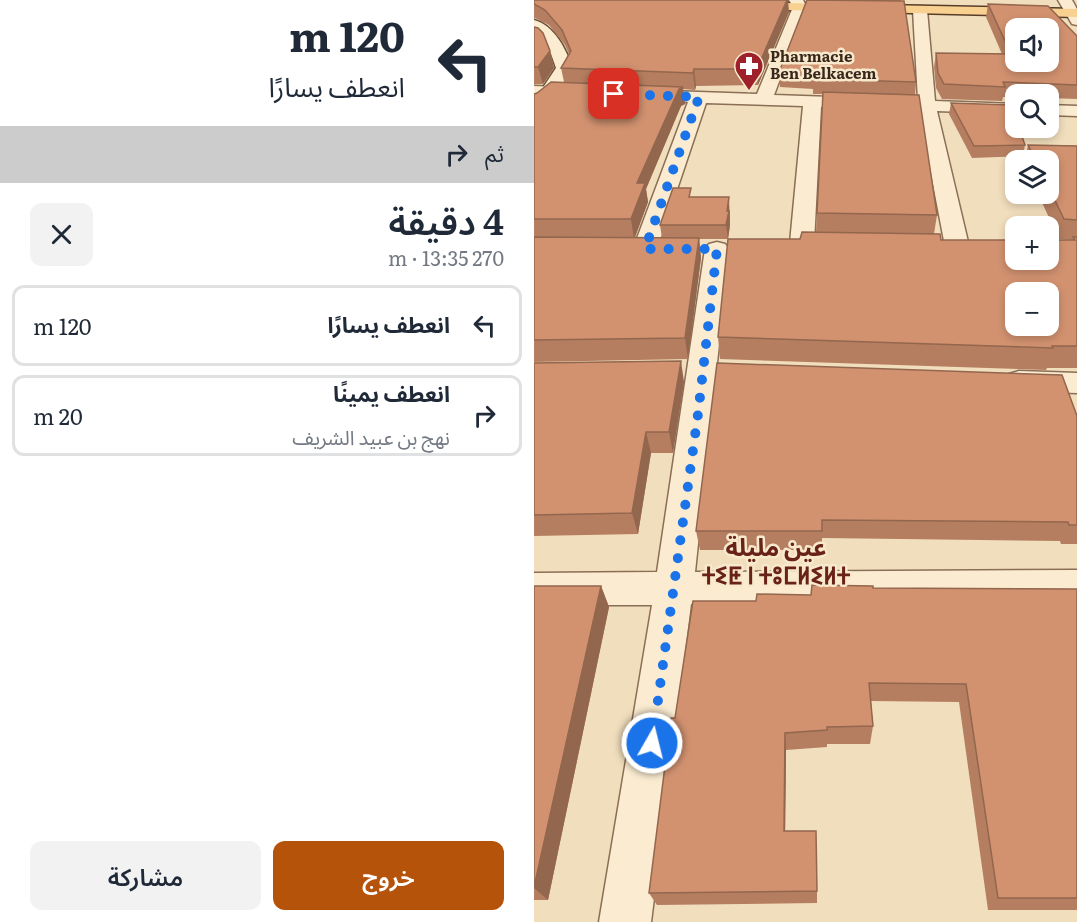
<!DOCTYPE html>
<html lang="ar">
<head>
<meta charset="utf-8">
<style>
	body { margin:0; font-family:Literata,"Noto Sans Arabic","Noto Sans Tifinagh",serif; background:#f2f2f3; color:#1f2937; direction:rtl; height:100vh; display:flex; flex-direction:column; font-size:22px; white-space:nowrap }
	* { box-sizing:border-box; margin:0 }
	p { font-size:20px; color:#747a83 }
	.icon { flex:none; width:33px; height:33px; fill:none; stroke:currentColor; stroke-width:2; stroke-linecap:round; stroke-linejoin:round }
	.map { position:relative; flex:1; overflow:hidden; direction:ltr }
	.panel { display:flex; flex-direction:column; background:#fff; width:534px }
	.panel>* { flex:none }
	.banner { background:#fff; color:#1f2937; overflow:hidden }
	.controls { position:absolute; left:471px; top:18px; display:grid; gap:12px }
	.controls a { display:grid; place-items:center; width:54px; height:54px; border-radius:12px; background:#fff; box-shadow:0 3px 9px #0003; font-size:30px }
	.pin { position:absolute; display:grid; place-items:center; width:51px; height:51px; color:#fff; margin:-26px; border-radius:12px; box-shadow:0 3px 9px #0006 }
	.me { position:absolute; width:66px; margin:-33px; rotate:8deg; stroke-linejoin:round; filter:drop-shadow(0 0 4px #0008) }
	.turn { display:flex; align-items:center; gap:21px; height:126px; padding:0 30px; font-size:27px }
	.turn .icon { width:78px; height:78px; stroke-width:2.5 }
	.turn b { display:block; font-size:42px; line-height:51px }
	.then { display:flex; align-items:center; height:57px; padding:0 30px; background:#0003; gap:12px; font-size:22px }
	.round { display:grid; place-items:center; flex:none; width:63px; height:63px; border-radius:12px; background:#f2f2f3 }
	.summary { display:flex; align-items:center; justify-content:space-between; height:102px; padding:0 30px }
	h1 { font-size:36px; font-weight:600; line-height:45px }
	.cta { display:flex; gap:12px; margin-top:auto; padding:12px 30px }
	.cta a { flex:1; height:69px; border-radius:12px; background:#b45309; color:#fff; font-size:24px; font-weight:600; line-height:69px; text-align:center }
	.cta a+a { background:#f2f2f3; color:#1f2937 }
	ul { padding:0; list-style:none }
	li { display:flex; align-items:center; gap:18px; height:81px; margin:0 12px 9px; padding:0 18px; border:3px solid #e0e1e3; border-radius:12px }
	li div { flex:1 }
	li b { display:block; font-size:22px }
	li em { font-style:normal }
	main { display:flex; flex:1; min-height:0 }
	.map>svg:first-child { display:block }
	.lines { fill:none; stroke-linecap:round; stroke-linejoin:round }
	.minor-casing { stroke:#8a6e55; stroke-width:3 }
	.secondary-casing { stroke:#6c4f38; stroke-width:3 }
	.primary-casing { stroke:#573c2a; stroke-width:3 }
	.minor { fill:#fbecd1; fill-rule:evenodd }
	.secondary { fill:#fbecd1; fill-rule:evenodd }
	.primary { fill:#f8d191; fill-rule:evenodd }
	.wall { fill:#b57e60 }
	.shaded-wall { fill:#93664e }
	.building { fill:#d29270; stroke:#93664e; stroke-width:1.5; fill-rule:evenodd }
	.route { stroke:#1a73e8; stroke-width:10; stroke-dasharray:0 18 }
	.labels { text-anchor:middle; stroke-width:5; stroke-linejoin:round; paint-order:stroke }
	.far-poi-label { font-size:15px; font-weight:bold; fill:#38271b; stroke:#f8e9cd; text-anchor:start }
	.district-label { font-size:24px; font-weight:bold; fill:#682217; stroke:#f8e9cd }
</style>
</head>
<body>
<main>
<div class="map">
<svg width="543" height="922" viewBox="0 0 543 922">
	<rect width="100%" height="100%" fill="#f1debd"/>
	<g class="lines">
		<g class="minor-casing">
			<g id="minor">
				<path d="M255,0H269L273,7L240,95L384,100L379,10L386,6L393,10L401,101L482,104V114L403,111L435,246L431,251L423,253L415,251L411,246L385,111L287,107L280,243L276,248L268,250L260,248L256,243L269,106L172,103L123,249L119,254L111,256L103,254L99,249L154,102L106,100L100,99L97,95L100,91L106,90L223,94L259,7Z"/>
				<path d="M524,0H538L543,9V25L538,24Z"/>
				<path d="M0,86L51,88L57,89L60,93L57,97L51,98L0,96Z"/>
				<path d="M514,105L543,106V116L514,115Z"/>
				<path d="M183,242L191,244L195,249L161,572L543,570V602L157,604L117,922H65L118,605H0V573L123,572L171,249L175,244Z"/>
				<path d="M485,371L543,373V393L485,391L475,388L470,381L475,374Z"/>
			</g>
		</g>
		<g class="secondary-casing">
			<path id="secondary" d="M0,20C20,25 33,50 38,68C29,83 19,107 0,111V96L8,89L22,68L15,48L0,31Z"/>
		</g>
		<g class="primary-casing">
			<path id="primary" d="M209,2L543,9V17L204,9L202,6L204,3Z"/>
		</g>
		<use href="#minor" class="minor"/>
		<use href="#secondary" class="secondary"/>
		<use href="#primary" class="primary"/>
	</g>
	<g class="wall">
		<path d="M0,0L255,12L224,85L162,86L161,90L149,89L151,104L147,106L112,189L114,202L101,238H128L126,225L158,197L196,211V225L194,239H165L167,258L154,359L0,362V94L30,82L27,68L35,54L31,45L15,25L1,18H0Z"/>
		<path d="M320,0H367L382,82L381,95L403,215L400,234L407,240H539L525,239L504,194H514V160H491L494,145L543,146V368H513L512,370L186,359L184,337L266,239L282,232L289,94H279V89L246,87L245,72Z"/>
		<path d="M454,4L543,36V99L514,98V94H482V97H469L468,101L408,99L402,88L400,67L402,53L468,54L452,17Z"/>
		<path d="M0,27L16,51L20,68L9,84H0Z"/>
		<path d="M417,103L491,145L489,156L438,158L415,114Z"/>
		<path d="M0,363L150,382L139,453H117L104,534L0,536Z"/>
		<path d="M543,416V544H527L526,541L288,538V550H166L162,531Z"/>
		<path d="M0,586H67L75,607L14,900H0Z"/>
		<path d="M339,588L543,589V910H454L425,702L337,701L339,726L336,744H293V747L252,750L251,831L283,891V903L123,905L115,893L141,718L222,601Z"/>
	</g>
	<g class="shaded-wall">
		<path d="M253,0H254L255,12L224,85L223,69Z"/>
		<path d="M16,51L20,68L9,84L4,67Z"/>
		<path d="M160,69L162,86L161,90L159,73Z"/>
		<path d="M149,87L151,104L147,106L112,189L114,202L100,239L97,219L103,183L145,89Z"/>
		<path d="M195,197L196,225L194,239L192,225Z"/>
		<path d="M165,238L167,258L154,359L151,338Z"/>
		<path d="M147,361L150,382L139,453L135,432Z"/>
		<path d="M112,432L117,453L104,534L98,513Z"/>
		<path d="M67,586L75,607L14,900L0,888Z"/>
		<path d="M251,733L252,750L251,846L250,831Z"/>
	</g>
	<g class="building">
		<path d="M0,0H253L223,69H160L159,73L27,68L37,51L28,30L11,10L0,4Z"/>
		<path d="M273,0L370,1L382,82L279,79V74L245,72Z"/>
		<path d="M454,4L514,6L543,36V85L469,82L471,87L410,84L404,73L402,53L477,54ZM482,28H514V62H482Z"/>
		<path d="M0,27L4,28L9,33L16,51L4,67H0Z"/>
		<path d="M17,82L149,87L145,89L103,183H111L97,219H0V94L3,93Z"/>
		<path d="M289,92L385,95L403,215L283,213Z"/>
		<path d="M417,103L476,105L482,119V128H485L491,145L440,146Z"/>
		<path d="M494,145L543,146V220L530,219L514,186V160H502Z"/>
		<path d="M139,188H157L155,197H195L193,211H195L192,225H126Z"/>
		<path d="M268,232L406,234L407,240H482V260H514V240H541L539,237H543V346H518L519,348L184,337L194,239H266ZM482,292H514V326H482Z"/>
		<path d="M0,237L165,238L151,338L0,340Z"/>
		<path d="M147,361L135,432H112L98,513L0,515V363Z"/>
		<path d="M183,363L528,375L543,416V525H535L534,522L288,520V531H162Z"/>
		<path d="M278,585L339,586V588L543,589V898H464L432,684L335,683L339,726L293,727V730L251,733L250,831H282L283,891L115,893L137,718H141L159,601H222L223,594L277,595Z"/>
		<path d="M0,586H67L0,887Z"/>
	</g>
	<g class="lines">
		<path class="route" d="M80,94L165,97L111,249H183L164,414L118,743"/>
	</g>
	<defs>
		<g id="pharmacy-pin" transform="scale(1.5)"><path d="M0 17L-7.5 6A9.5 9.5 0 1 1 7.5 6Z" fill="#9e202a" stroke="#f8e9cd"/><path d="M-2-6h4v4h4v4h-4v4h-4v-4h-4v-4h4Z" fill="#fff"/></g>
	</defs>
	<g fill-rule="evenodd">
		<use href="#pharmacy-pin" x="215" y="66"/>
	</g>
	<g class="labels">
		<g class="far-poi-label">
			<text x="236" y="62">Pharmacie<tspan x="236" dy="17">Ben Belkacem</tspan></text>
		</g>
		<g class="district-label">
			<text x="242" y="556">عين مليلة<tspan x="242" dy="28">ⵜⵉⵟ ⵏ ⵜⵓⵎⵍⵉⵍⵜ</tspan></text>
		</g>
	</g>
</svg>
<div class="controls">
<a><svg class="icon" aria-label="sound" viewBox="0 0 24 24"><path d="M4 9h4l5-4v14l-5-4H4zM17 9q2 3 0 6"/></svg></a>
<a><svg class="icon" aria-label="search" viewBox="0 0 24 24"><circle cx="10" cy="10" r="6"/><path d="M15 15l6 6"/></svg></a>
<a><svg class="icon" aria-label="layers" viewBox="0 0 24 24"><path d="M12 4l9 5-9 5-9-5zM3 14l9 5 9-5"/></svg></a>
<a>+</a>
<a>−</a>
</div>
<div class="pin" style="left:80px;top:94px;background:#d93025"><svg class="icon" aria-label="arrive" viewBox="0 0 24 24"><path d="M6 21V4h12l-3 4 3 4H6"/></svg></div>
<svg class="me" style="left:118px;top:743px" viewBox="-20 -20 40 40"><circle r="17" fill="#1a73e8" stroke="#fff" stroke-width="3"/><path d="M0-11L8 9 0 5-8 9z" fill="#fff"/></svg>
</div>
<section class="panel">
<div class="banner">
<div class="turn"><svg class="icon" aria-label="left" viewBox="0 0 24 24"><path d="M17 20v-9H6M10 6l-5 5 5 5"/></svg><div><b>120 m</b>انعطف يسارًا</div></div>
<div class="then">ثم<svg class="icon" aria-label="right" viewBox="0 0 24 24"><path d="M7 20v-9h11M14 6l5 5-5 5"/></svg></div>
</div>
<div class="summary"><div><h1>4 دقيقة</h1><p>270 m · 13:35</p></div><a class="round"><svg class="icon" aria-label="close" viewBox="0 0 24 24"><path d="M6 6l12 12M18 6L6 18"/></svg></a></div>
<ul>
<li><svg class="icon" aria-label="left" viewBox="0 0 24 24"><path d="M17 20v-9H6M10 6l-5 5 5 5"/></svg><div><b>انعطف يسارًا</b></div><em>120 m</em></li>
<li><svg class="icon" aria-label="right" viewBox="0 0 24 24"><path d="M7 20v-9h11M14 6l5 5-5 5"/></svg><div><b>انعطف يمينًا</b><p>نهج بن عبيد الشريف</p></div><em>20 m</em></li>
</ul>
<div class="cta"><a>خروج</a><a>مشاركة</a></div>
</section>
</main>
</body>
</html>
